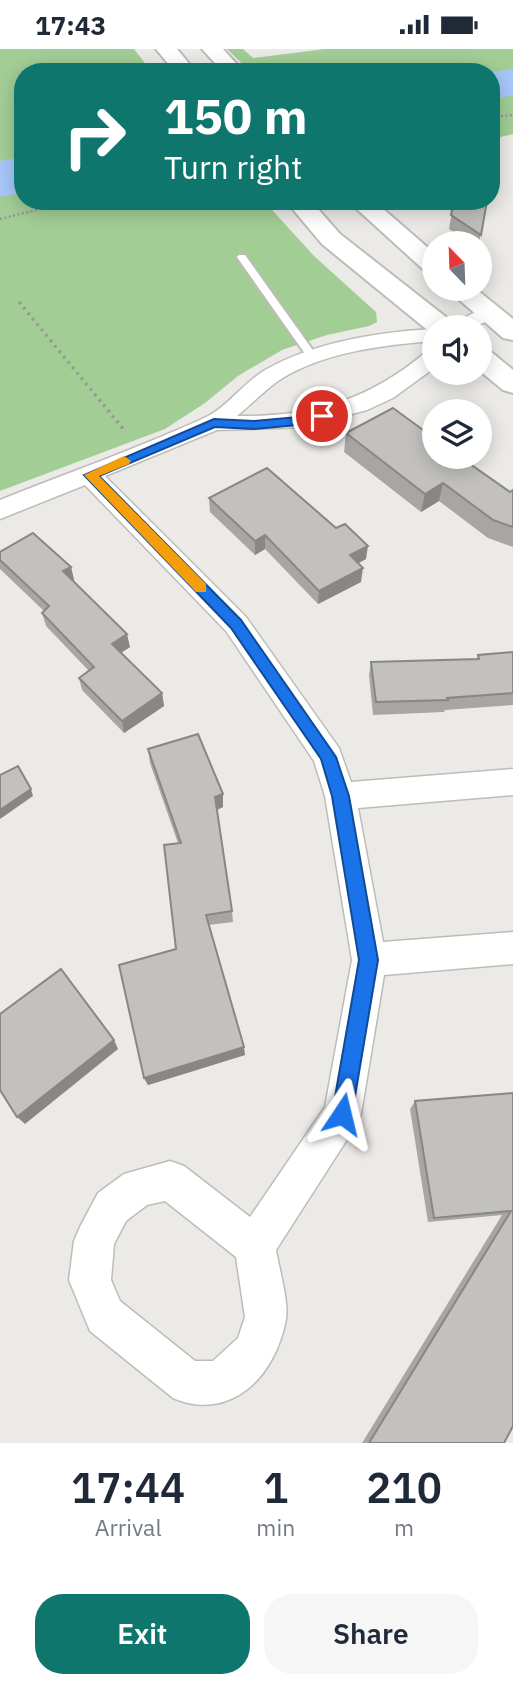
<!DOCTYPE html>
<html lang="en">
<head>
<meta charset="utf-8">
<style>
	body { margin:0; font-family:"IBM Plex Sans",sans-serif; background:#f6f6f7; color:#1f2937; height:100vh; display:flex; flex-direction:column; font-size:26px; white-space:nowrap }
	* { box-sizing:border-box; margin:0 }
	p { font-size:23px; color:#747a83 }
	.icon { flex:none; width:38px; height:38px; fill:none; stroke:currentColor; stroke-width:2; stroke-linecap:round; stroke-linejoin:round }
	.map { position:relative; height:1394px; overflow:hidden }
	.details { display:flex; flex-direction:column; background:#fff; flex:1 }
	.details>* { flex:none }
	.banner { position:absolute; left:14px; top:14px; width:486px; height:147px; border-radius:28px; box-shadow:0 4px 18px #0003; background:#0f766e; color:#fff; overflow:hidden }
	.needle { width:46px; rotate:337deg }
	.buttons { position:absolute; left:422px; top:182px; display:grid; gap:14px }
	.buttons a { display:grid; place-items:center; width:70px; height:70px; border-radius:50%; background:#fff; box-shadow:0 4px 18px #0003; font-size:35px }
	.pin { position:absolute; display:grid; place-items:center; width:60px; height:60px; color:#fff; margin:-30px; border:4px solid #fff; border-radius:50%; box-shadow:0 2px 7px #0007 }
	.me { position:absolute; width:77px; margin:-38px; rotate:10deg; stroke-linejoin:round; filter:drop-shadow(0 0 5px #0008) }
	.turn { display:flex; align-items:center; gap:24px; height:147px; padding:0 35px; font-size:32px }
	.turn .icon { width:91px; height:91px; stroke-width:2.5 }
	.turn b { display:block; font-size:49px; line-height:60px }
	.eta { display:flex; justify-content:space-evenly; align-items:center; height:119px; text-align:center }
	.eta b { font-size:42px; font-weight:600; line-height:49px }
	.cta { display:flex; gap:14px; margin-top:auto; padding:14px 35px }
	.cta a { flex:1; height:80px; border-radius:28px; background:#0f766e; color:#fff; font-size:28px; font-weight:600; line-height:80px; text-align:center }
	.cta a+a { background:#f6f6f7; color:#1f2937 }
	.status { display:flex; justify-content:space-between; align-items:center; height:49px; padding:0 35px; background:#fff; direction:ltr }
	.status svg { height:19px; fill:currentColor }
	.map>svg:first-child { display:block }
	.green { fill:#a2ce96 }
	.water { fill:#a7c7fa }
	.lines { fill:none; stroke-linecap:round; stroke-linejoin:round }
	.lane-casing { stroke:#bebcb9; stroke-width:4 }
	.street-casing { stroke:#bebcb9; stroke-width:3 }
	.primary-casing { stroke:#bebcb9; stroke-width:4 }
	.path-far1 { stroke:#989895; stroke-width:2.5; stroke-dasharray:2 2.5; stroke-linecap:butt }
	.path { stroke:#989895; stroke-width:3.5; stroke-dasharray:2.5 4.5; stroke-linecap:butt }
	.lane { fill:#fff; fill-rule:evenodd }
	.street { fill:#fff; fill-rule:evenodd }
	.primary { fill:#fff; fill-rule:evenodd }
	.wall { fill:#a7a6a3 }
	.shaded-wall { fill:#888785 }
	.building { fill:#c2c1be; stroke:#888785; stroke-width:2 }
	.route { fill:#1a73e8; stroke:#114b97; stroke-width:2 }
	.slow { fill:#f59e0b }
</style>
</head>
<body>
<div class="status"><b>17:43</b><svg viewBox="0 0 49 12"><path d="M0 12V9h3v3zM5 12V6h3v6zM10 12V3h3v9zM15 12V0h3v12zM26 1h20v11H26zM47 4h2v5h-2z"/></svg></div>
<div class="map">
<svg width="513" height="1394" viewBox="0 0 513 1394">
	<rect width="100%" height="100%" fill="#ebeae7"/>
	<g class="green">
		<path d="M0,0H134L152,23H23V152H264L314,207L376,263L377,273L369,277L327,286L282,301L238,327L205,354L165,380L0,442Z"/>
		<path d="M227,0H243L253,9L325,0H513V85L492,90V23H251Z"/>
	</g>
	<g class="water">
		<path d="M513,20V46L492,51V23Z"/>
		<path d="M23,108V144L0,148V112Z"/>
	</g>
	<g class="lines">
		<g class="lane-casing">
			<path id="lane" d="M239,206H245L317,307L316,309H308L237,208Z"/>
		</g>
		<g class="street-casing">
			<g id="street">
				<path d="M487,257L494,259L497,263C485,278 469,279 451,278L454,274Z"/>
				<path d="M434,280V292C383,296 322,303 278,332C264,342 250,356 237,367C312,368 368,352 426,303L434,301V319L393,349L367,361L304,378L217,381L105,427L246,568L339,699L351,733L513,720V746L358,759L383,893L513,883V915L384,926L361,1065L355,1078L276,1201C279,1219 289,1254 286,1270C276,1326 232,1374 173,1349L90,1282L69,1231L74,1192L80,1178L98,1144L124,1125L170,1112L184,1117L250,1168L325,1058L352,911L325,747L314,712L226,582L85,436L0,470V451C67,424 136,400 202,370C226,360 243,334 265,321C315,293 377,283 434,280ZM165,1152L236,1208L245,1268L238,1289L213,1312H195L120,1252L111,1231L114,1195L126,1172L147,1156Z"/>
			</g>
		</g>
		<g class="primary-casing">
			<g id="primary">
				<path d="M156,0H177L196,23H175Z"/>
				<path d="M202,0H223L244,23H223Z"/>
				<path d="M286,152H311L340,185L451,272L454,278H434V284H431L322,195Z"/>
				<path d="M348,152H374L434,204V225L425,222Z"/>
				<path d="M447,240H476L513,270V291L503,289Z"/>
				<path d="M480,300L490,302L513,321V344L503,341L480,322Z"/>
			</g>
		</g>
		<g class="path-far1">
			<path d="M492,68L513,66"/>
			<path d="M0,170L72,152"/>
		</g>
		<path class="path" d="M19,253L125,382"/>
		<use href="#lane" class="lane"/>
		<use href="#street" class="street"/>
		<use href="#primary" class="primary"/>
	</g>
	<g class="wall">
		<path d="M454,152H487L479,194H469L449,180Z"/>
		<path d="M346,384L510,443L513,441V498L488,489L439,452L421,463L344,403Z"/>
		<path d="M209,449L366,510L358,514L361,533L318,555L265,500L255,506L210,463Z"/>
		<path d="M0,503L71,518L74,531L73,532L130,598L121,604L162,644L164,657L124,684L82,641L79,629L89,622L46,577L42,564L44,562L0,520Z"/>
		<path d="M513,603V656L445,661L444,663L373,666L369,626L371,613L477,610L478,606Z"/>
		<path d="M148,700L223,745V758L217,761L232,862L233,873L209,876L245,1006L148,1036L144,1029L176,900L178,794L150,714Z"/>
		<path d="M513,1044L504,1394H362L502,1166L428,1173L410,1060L415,1052Z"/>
	</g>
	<g class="shaded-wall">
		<path d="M443,434L439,452L421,463L425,445Z"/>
		<path d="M265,486V500L255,506V492Z"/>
		<path d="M368,497L366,510L348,520L350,506Z"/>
		<path d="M71,518L74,531L67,536L63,522Z"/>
		<path d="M363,519L361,533L318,555L319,542Z"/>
		<path d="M127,585L130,598L114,608L112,595Z"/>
		<path d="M162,644L164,657L124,684L122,672Z"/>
		<path d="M31,740L33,747L0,770V761Z"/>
		<path d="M223,745V758L216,761L215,748Z"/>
		<path d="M114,991L118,1000L25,1075L17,1068Z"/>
		<path d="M244,998L245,1006L148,1036L144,1029Z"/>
	</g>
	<g class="building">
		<path d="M497,99L492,127V102Z"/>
		<path d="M454,152H487L481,186L451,166Z"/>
		<path d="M393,359L434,389V408H460L510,443L513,441V478L493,471L443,434L425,445L346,384Z"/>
		<path d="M267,419L336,479L345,475L368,497L350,506L363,519L319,542L265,486L255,492L209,449Z"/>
		<path d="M33,484L71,518L63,522L127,585L112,595L162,644L122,672L79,629L94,618L42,564L49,557L0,511V503Z"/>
		<path d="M513,603V644L447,649L448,651L376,653L371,613L479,610L478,606Z"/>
		<path d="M198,685L223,745L215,748L232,862L206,866L244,998L144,1029L119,916L176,900L164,796L181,794L148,700Z"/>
		<path d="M18,717L31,740L0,761V726Z"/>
		<path d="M61,920L114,991L17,1068L0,1041V965Z"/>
		<path d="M513,1044V1377L504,1394H369L511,1162L434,1169L415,1052Z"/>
	</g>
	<path class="route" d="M322,363L326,364V370L298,376L254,380L215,378L99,427L241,571L336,708L349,747L378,911L352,1065L349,1072L342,1075L335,1072L332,1065L359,911L332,747L321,710L231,579L84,426L214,370L254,372L298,368Z"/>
	<path class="slow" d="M124,407L131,412L129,415L99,427L206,535V543H196L84,426Z"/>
</svg>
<div class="buttons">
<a><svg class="needle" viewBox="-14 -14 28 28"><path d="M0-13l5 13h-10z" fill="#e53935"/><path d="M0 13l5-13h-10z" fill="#747a83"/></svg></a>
<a><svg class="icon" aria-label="sound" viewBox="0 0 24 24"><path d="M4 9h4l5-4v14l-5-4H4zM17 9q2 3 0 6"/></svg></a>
<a><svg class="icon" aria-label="layers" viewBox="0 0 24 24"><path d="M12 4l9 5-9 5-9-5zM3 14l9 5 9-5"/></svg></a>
</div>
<div class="pin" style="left:322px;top:367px;background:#d93025"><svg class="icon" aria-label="arrive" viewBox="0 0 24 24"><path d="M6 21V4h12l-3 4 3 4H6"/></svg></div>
<svg class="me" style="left:342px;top:1065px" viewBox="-20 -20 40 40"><path d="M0-17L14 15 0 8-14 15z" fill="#1a73e8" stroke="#fff" stroke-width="4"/></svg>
<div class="banner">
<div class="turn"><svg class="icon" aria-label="right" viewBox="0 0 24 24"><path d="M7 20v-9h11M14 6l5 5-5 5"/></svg><div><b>150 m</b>Turn right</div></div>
</div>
</div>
<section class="details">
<div class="eta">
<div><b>17:44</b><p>Arrival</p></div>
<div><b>1</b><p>min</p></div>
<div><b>210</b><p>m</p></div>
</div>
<div class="cta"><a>Exit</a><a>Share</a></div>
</section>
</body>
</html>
